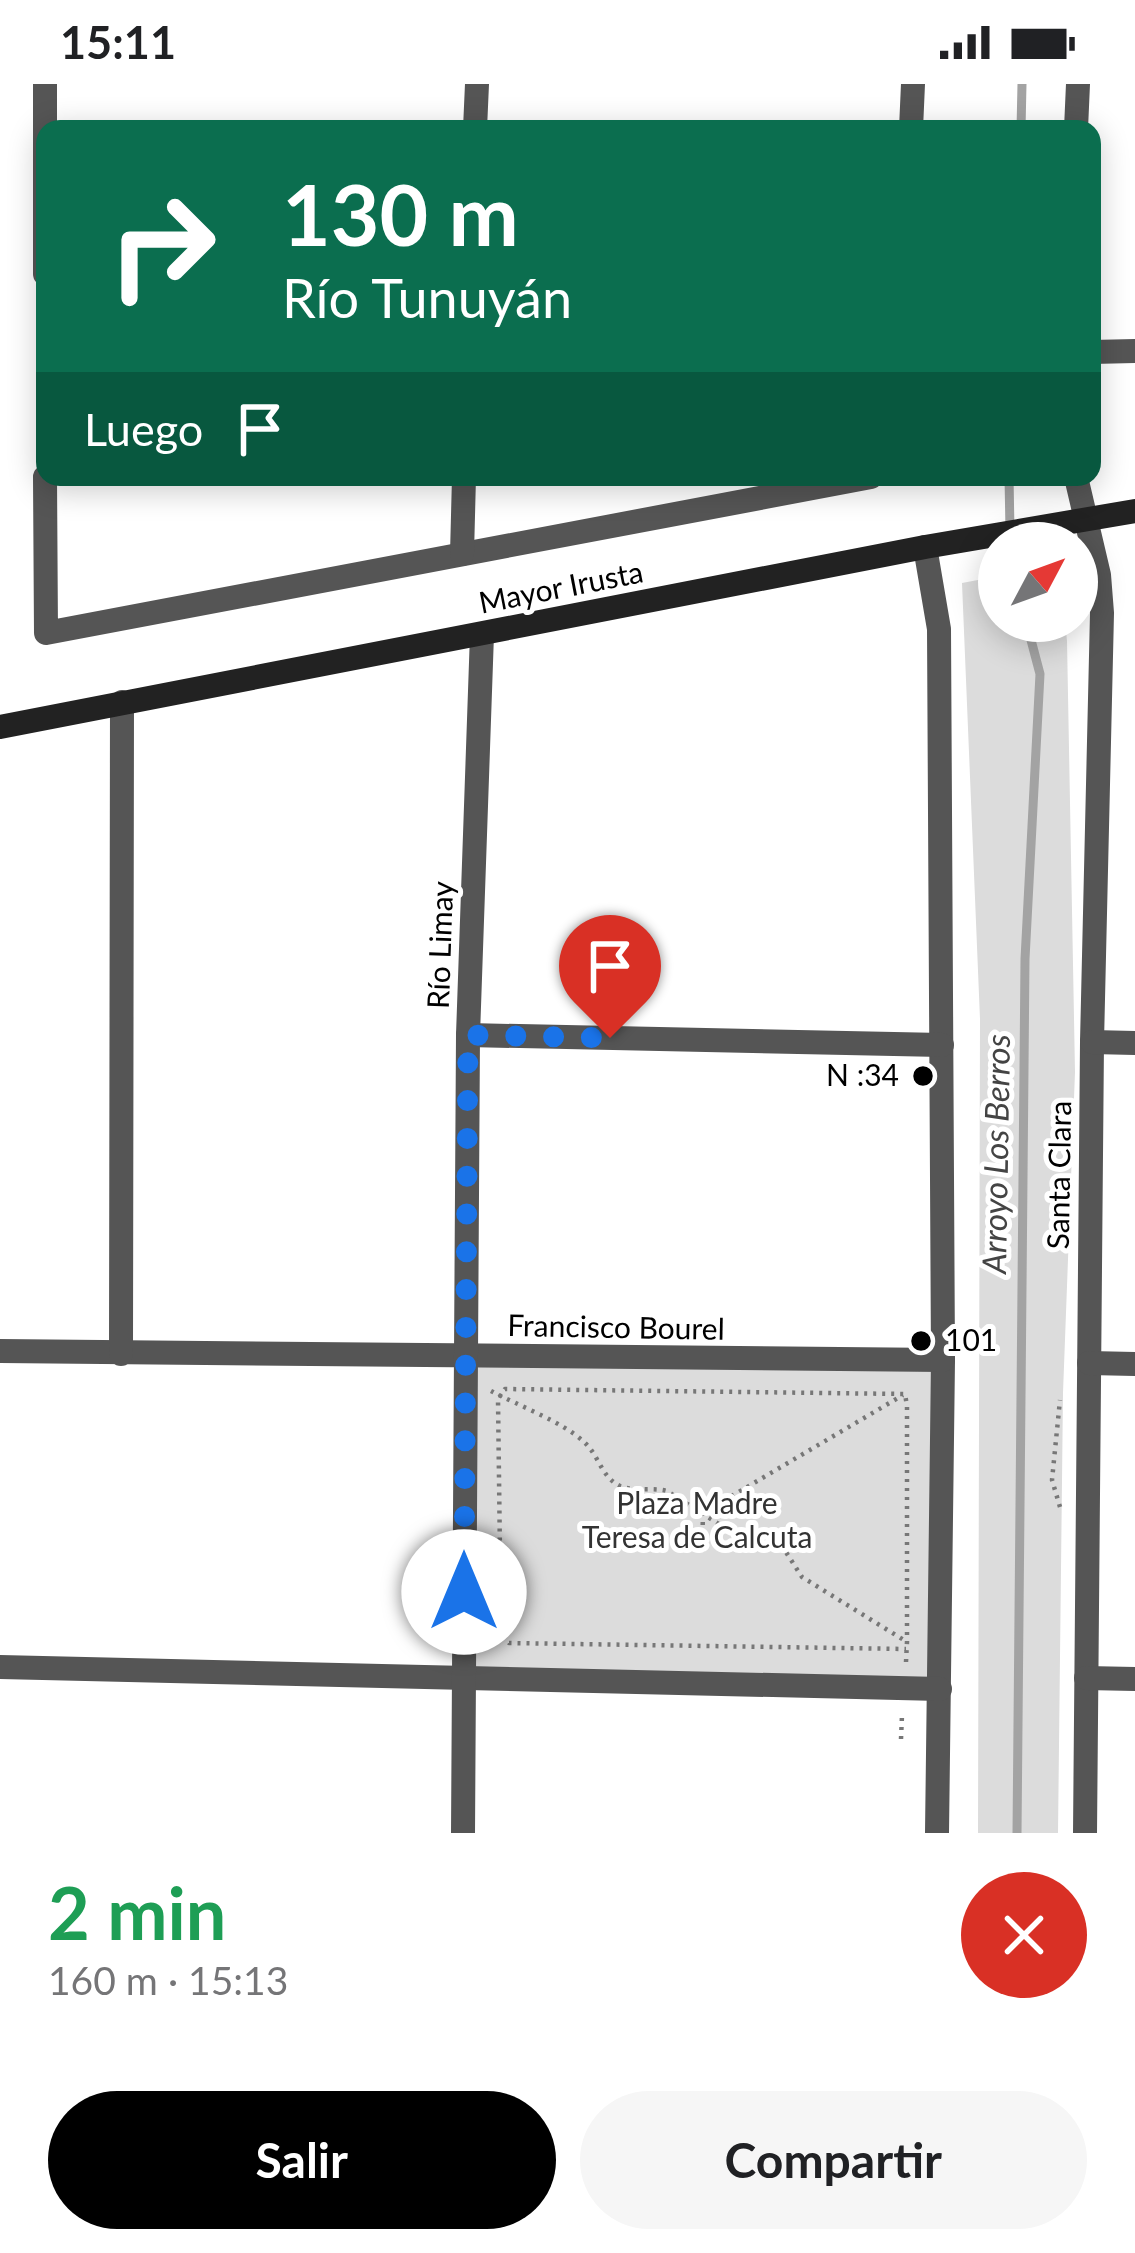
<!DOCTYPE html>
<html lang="es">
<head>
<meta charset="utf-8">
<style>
	body { margin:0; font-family:Lato,sans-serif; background:#f6f6f6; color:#202124; height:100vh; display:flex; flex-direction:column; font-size:45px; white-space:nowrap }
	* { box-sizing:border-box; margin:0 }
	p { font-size:39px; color:#757577 }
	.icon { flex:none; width:66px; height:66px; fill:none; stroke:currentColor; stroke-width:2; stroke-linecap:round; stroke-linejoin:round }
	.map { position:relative; height:1749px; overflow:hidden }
	.drawer { display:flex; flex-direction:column; background:#fff; flex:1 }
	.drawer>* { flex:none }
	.hud { position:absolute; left:36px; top:36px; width:1065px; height:366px; border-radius:24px; box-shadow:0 6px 30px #0003; background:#0b6e4f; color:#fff; overflow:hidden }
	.needle { width:78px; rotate:49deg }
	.buttons { position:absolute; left:978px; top:438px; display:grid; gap:24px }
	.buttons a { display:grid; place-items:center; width:120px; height:120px; border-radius:50%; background:#fff; box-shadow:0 6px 30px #0003; font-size:60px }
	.pin { position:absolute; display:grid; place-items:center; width:102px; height:102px; color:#fff; margin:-123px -51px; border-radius:50% 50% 50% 0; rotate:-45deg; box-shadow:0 0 12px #0007 }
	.pin .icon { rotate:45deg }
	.me { position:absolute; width:132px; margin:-66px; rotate:0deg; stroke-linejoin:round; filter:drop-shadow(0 0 9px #0008) }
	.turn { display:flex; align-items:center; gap:42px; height:252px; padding:0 48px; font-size:54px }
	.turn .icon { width:156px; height:156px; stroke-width:2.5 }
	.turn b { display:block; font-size:84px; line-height:102px }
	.then { display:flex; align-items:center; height:114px; padding:0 48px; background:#0003; gap:24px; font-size:45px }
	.round { display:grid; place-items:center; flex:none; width:126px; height:126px; border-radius:63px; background:#f6f6f6 }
	.overview { display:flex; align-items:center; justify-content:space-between; height:204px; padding:0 48px }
	h1 { font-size:72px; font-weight:700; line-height:90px; color:#1e9e55 }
	.action { display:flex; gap:24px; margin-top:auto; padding:24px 48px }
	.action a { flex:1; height:138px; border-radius:72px; background:#000; color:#fff; font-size:48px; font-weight:700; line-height:138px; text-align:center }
	.action a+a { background:#f6f6f6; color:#202124 }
	.status { display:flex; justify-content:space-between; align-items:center; height:84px; padding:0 60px; background:#fff; direction:ltr }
	.status svg { height:33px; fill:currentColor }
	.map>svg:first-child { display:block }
	.green { fill:#dcdcdc }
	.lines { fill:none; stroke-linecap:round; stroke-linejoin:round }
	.stream { stroke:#a3a3a3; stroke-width:9 }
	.path { stroke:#777; stroke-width:4.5; stroke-dasharray:3 6; stroke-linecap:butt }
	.street { stroke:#555; stroke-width:24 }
	.secondary { stroke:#222; stroke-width:24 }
	.route { stroke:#1a73e8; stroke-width:21; stroke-dasharray:0 37.8 }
	.poi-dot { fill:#000; stroke:#fff; stroke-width:4.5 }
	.labels { text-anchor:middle; stroke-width:10; stroke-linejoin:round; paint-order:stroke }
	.street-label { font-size:30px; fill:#000; stroke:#fff }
	.poi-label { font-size:30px; fill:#000; stroke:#fff; text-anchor:end }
	.park-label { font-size:30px; fill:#333; stroke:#fff }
	.water-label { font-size:33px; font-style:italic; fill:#444; stroke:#fff }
</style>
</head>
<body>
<div class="status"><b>15:11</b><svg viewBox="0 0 49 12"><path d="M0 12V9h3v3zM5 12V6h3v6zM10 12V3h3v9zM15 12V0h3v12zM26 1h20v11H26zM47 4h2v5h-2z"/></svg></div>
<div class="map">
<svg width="1135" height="1749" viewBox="0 0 1135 1749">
	<rect width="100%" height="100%" fill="#fff"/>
	<g class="green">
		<path d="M999,492V537H1065L1067,557L1075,988L1063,1309L1058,1749H978L980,935L962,499Z"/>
		<path d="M464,1273L943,1276L940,1605L464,1593Z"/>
	</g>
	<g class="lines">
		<g class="stream">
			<path d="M1021,45L1022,0"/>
			<path d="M1009,393L1010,447"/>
			<path d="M1017,1749L1025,875L1040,590L1026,537"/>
		</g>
		<g class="path">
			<path d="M491,1307C517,1321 563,1338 584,1358C599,1371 601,1393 620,1402C635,1408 652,1403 667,1407L747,1458L780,1459L802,1493L907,1558"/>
			<path d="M1060,1423L1052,1396L1060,1316"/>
			<path d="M702,1468L703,1429L903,1311"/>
			<path d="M906,1578L907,1558V1322L905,1310L505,1305L498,1315L501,1550L509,1559L906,1565"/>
			<path d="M901,1655L902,1631"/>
		</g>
		<g class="street">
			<path d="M45,0V190"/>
			<path d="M475,45L477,0"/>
			<path d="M911,45L913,0"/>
			<path d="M1076,45L1078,0"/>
			<path d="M1092,268L1135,267"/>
			<path d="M45,393L46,549L871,393"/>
			<path d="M1076,393L1099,491L1102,529L1092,958L1085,1749"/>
			<path d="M925,463L939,545L943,1276L937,1749"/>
			<path d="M462,470L464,393"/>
			<path d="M468,951L942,961"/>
			<path d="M1092,958L1135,959"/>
			<path d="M0,1267L943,1276"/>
			<path d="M121,1270L122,618"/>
			<path d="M1089,1279L1135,1280"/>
			<path d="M0,1583L940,1605"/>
			<path d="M1086,1594L1135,1595"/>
			<path d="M463,1749L468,951L482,550"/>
		</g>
		<path class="secondary" d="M0,643L925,463L1135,427"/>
	</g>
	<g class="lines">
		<path class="route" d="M464,1508L468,951L610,954"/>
	</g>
	<g class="poi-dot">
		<circle cx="923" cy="992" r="12"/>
		<circle cx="921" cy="1257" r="12"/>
	</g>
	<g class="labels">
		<g class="street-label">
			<text transform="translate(561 504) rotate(-11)" y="10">Mayor Irusta</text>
			<text transform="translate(441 861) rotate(-88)" y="10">Río Limay</text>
			<text transform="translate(1060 1091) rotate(-89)" y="10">Santa Clara</text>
			<text transform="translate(616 1244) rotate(1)" y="10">Francisco Bourel</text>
		</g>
		<g class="poi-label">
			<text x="899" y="1002">N :34</text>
			<text x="945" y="1267" text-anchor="start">101</text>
		</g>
		<g class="park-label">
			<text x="697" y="1430">Plaza Madre<tspan x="697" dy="34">Teresa de Calcuta</tspan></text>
		</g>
		<g class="water-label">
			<text transform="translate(996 1070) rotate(-89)" y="12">Arroyo Los Berros</text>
		</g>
	</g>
</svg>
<div class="buttons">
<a><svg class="needle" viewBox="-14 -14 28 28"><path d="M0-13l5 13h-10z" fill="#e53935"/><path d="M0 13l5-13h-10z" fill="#757577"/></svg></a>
</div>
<div class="pin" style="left:610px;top:954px;background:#d93025"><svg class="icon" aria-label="arrive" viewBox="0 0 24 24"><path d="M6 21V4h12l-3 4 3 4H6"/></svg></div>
<svg class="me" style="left:464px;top:1508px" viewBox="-20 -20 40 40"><circle r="19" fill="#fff"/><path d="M0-13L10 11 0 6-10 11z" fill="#1a73e8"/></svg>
<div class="hud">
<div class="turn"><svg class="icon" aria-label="right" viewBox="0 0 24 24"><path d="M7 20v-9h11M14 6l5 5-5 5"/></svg><div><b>130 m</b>Río Tunuyán</div></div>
<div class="then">Luego<svg class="icon" aria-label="arrive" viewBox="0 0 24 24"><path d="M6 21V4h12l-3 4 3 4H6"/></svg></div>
</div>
</div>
<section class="drawer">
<div class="overview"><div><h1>2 min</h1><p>160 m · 15:13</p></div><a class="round" style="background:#d93025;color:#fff"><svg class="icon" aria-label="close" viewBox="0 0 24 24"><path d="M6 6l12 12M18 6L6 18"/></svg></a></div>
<div class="action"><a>Salir</a><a>Compartir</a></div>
</section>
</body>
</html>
